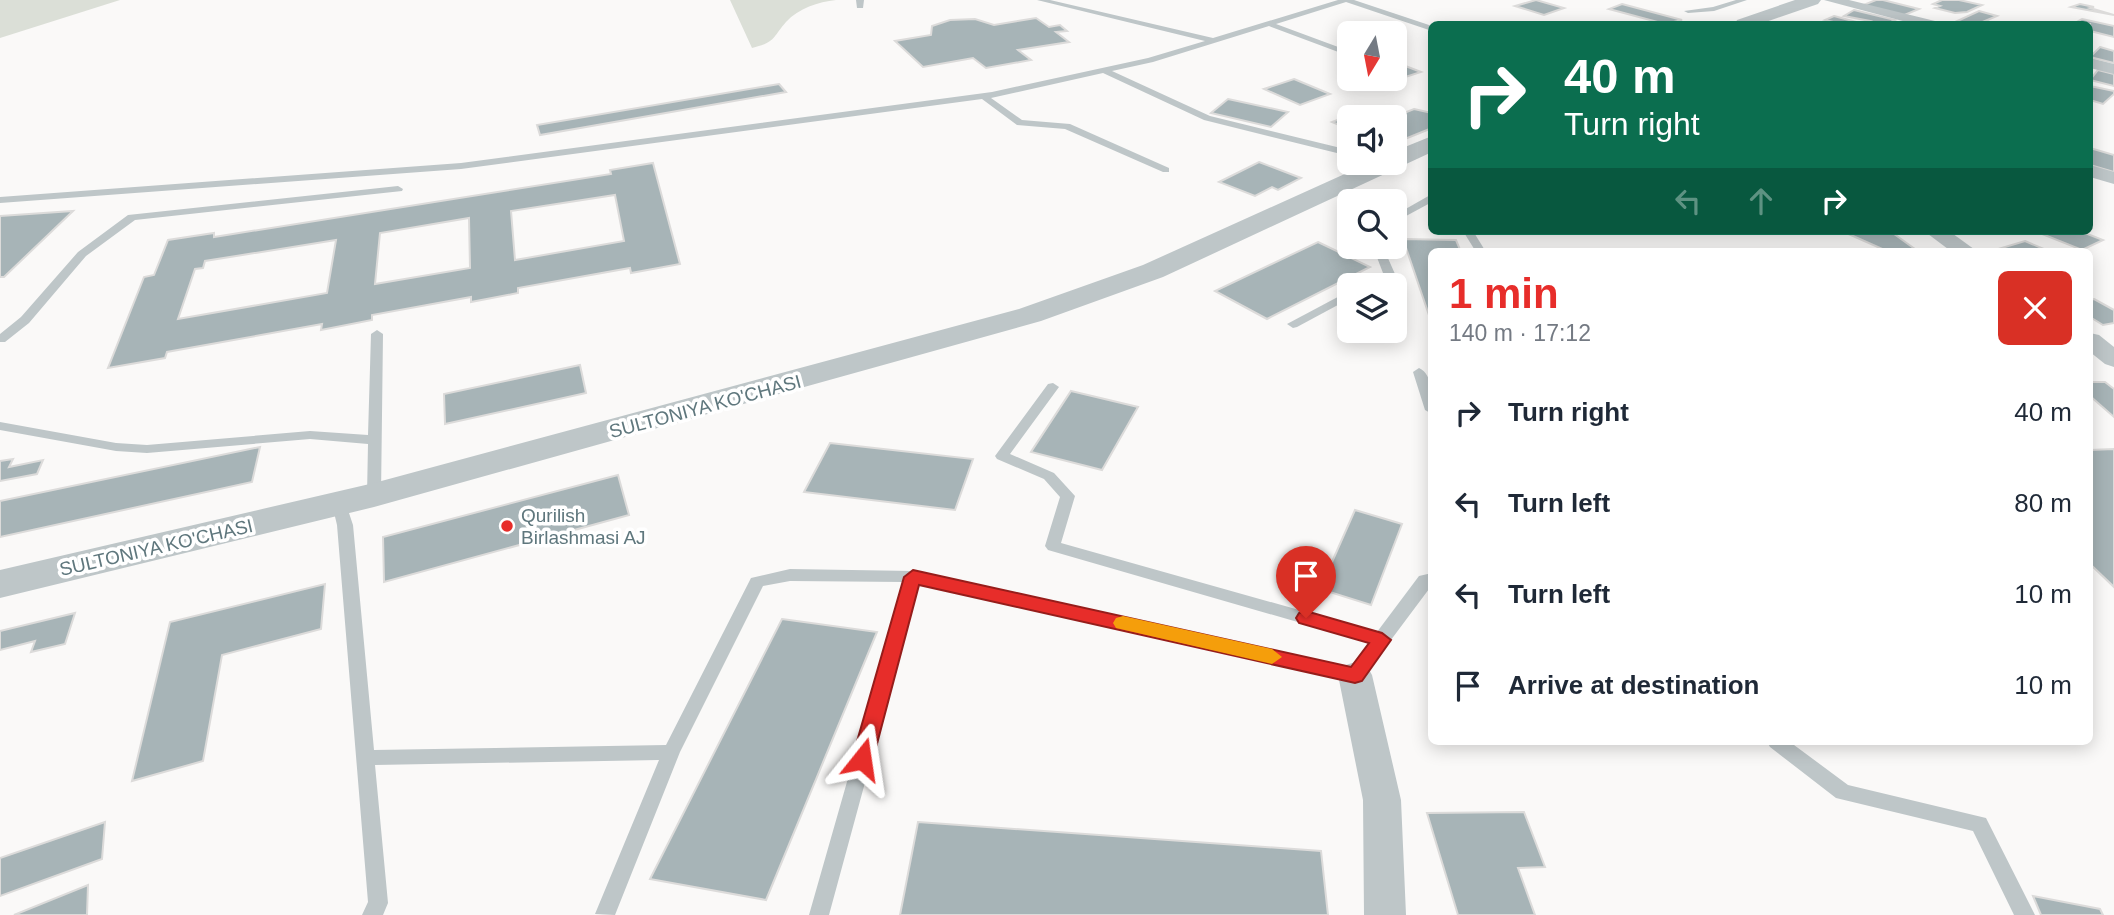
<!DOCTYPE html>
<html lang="en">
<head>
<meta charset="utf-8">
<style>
	body { margin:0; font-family:Helvetica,sans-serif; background:#f2f2f3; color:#1f2937; height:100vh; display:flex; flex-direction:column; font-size:26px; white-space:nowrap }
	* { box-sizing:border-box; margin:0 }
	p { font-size:23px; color:#747a83 }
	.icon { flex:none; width:38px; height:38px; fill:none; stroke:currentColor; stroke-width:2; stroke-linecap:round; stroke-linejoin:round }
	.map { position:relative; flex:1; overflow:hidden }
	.sheet { position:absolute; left:1428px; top:248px; width:665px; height:497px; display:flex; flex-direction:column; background:#fff; border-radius:10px; box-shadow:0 4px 18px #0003 }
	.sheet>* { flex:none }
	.guide { position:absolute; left:1428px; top:21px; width:665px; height:214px; border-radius:10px; box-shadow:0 4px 18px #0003; background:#0b6e4f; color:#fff; overflow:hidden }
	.needle { width:46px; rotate:190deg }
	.buttons { position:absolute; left:1337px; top:21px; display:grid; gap:14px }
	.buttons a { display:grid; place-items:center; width:70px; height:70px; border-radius:10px; background:#fff; box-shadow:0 4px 18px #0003; font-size:35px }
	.pin { position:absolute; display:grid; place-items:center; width:60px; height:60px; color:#fff; margin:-72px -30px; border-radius:50% 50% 50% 0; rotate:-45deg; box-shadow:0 0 7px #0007 }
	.pin .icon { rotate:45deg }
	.me { position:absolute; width:77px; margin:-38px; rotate:15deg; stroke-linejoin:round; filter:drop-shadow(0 0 5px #0008) }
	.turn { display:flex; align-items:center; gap:24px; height:147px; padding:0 21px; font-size:32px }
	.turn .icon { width:91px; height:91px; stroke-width:2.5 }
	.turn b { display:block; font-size:49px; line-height:60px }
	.lanes { display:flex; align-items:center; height:66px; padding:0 21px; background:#0003; justify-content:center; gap:35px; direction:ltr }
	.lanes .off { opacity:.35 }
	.round { display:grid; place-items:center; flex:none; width:74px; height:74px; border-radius:10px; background:#f2f2f3 }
	.overview { display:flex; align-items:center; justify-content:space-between; height:119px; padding:0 21px }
	h1 { font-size:42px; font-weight:700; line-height:52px; color:#e72d2a }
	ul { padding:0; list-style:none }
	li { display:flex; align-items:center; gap:21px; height:91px; padding:0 21px }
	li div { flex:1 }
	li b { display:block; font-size:26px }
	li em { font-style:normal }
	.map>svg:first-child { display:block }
	.green { fill:#dbdfd7 }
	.building { fill:#a7b4b7; stroke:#dcdbda; stroke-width:2; fill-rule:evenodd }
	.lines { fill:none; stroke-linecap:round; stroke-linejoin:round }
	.service { fill:#bec6c8; fill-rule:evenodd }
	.minor { fill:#bec6c8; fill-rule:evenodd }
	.tertiary { fill:#bec6c8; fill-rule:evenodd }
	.route { fill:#e72d2a; stroke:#961d1b; stroke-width:2 }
	.slow { fill:#f59e0b }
	.poi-dot { fill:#e72d2a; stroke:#fff; stroke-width:2.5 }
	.labels { text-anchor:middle; stroke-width:7; stroke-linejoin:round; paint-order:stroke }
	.street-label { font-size:19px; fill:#5f777d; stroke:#fff }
	.poi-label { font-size:19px; fill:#5f777d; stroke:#fff; text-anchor:start }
</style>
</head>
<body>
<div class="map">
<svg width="2114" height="915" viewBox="0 0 2114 915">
	<rect width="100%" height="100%" fill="#faf9f8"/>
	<g class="green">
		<path d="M0,0H120L0,38Z"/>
		<path d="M730,0H836C818,2 799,8 786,22C772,38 776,42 752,48Z"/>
	</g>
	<g class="building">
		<path d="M1536,0L1564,8L1544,15L1515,6Z"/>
		<path d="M1876,0H1883L1919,9L1902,16L1861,6Z"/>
		<path d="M1942,0H1959L1982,5L1967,12L1955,13L1935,8L1940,6L1933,4Z"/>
		<path d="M1622,4L1682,20L1665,24L1609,9Z"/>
		<path d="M2080,4L2094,7L2090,8L2114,15L2071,7Z"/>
		<path d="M1854,10L1895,20L1887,24H1864L1870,21L1844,16Z"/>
		<path d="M1979,11L1997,16L1985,21L2000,24L1953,23Z"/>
		<path d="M1834,16L1860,23L1827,24L1833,22L1825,20Z"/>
		<path d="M1036,18L1049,27L1060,25L1067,31L1056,32L1069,42L1018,50L1031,60L986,68L973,58L923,67L895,41L931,35L932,26L950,20L975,19L994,25Z"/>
		<path d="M2082,19L2114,26V37L2090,31V24H2073Z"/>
		<path d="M2100,47L2114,51V63L2090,57Z"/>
		<path d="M1395,62L1421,72L1393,81L1387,79H1395Z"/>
		<path d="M2098,70L2114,74V86L2090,80Z"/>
		<path d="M1294,79L1330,94L1300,105L1264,89Z"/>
		<path d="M779,84L786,92L540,135L537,125Z"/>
		<path d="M2090,86L2114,91V94L2103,104L2090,100Z"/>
		<path d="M1228,99L1288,112L1271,127L1211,113Z"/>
		<path d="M1414,109L1432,113V128L1395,143L1394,117Z"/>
		<path d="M1361,111L1376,117H1349V129L1332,122Z"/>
		<path d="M2090,148L2114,155V172L2090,165Z"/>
		<path d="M1259,162L1301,178L1278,190L1272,187L1255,196L1219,182Z"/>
		<path d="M653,163L680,264L631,273L630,268L518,288V293L471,302V297L372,315V320L321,330L322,324L167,352L165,358L108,368L144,277L154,275L168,240L214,233V237L611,174L610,170ZM615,195L624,241L515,260L511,211ZM469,218L470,268L375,284L380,233ZM336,240L327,293L178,319L195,269L203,268L205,261Z"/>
		<path d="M73,211L4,277H0V216Z"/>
		<path d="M1890,231L1919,252H1889L1844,232Z"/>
		<path d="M2049,231H2080L2103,240L2082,250L2042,234Z"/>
		<path d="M1403,239L1456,240L1461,252H1432V324Z"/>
		<path d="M2025,241L2051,252L1995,250Z"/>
		<path d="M1318,242L1370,267L1267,319L1215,291Z"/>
		<path d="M2094,299L2114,310V323L2103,325L2090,317V300Z"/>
		<path d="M580,365L586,393L445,424L444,394Z"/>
		<path d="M2090,382H2105L2114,389V417L2090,396Z"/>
		<path d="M1071,391L1138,407L1102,470L1031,452Z"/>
		<path d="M830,443L973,459L955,510L804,492Z"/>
		<path d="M260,447L252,482L0,537V501Z"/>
		<path d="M2114,449V587L2090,564V450Z"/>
		<path d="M13,459L9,467L43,460L37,474L0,481V461Z"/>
		<path d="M618,475L629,515L384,582L383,537Z"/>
		<path d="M1355,510L1402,524L1371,605L1320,589Z"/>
		<path d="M325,584L321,629L222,655L203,761L132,781L170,622Z"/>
		<path d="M75,613L65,644L31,652L35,641L0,650V631Z"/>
		<path d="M782,619L877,632L766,900L650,879Z"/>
		<path d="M1524,812L1545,867L1518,868L1535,915H1458L1427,813Z"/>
		<path d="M105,822L102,859L0,896V858Z"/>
		<path d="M918,822L1321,851L1328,915H900Z"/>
		<path d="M88,885L87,915H14Z"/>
		<path d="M2033,896L2100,909L2103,915H2041Z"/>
	</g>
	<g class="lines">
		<g class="service">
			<path d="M856,0H864L863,8H857Z"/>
			<path d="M1037,0H1050L1213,38L1338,0H1354L1432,26V31L1346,2L1276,24L1349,51V56L1269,26L1153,62L1112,71L1210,116L1349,150V156L1204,120L1103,73L991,98L1022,120L1070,124L1169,168V172H1163L1065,129L1017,125L982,99L461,169L0,203V197L461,163L992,92L1148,58L1205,41Z"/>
			<path d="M1736,0H1747L1714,11L1688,13L1684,11L1713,7Z"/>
			<path d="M398,186L403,189L402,191L135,220L86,256L29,323L5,342H0V334L21,317L78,252L128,215Z"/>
			<path d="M1432,194V202L1395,222V215Z"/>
			<path d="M1463,231H1473L1486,252H1476Z"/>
			<path d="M1373,247H1383L1395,274L1375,285H1361L1383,273Z"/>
			<path d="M1349,291V299L1297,327L1293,328L1287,324Z"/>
			<path d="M377,330L383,334L381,495L374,500L367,495L368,444L310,439L147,453L116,451L0,430V422L116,443L147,445L310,431L368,435L371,334Z"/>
			<path d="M1419,368C1434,375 1432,399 1432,414L1425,410L1413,372Z"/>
			<path d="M1053,383L1059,387L1010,454L1054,473L1075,496L1061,543L1377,632L1419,576L1432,573V585L1361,680L1355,682L919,584L829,915H809L904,582L790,581L763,586L680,752L615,915L595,914L659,760L375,765L388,903L383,915H362L368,902L337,525L332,504L339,499L346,504L353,525L374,750L666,745L751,578L790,569L913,571L1351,667L1370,643L1048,550L1045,546L1060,497L1044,479L997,459L995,456L1048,384Z"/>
			<path d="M1767,742H1790L1848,785L1986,818L2035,915H2014L1973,831L1836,798L1770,747Z"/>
		</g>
		<g class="minor">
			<path d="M1824,0H1849L1935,21L1938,24H1914Z"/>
			<path d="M2090,58L2114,64V74L2090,68Z"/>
			<path d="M2090,165L2114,172V184L2090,177Z"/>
			<path d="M1924,231H1949L1978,252H1952Z"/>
			<path d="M2090,333L2099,335L2114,347V367L2105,364L2090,352Z"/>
			<path d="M1355,662L1367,666L1372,675L1401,800L1406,915H1364L1363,800L1338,675L1343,666Z"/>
		</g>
		<g class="tertiary">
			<path d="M1795,0H1821L1818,4L1760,24H1735L1737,20Z"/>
			<path d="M1432,136V152L1163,277L1041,321L374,507L0,598V570L374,483L1019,309L1143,265L1369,163H1395V151Z"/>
		</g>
	</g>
	<path class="route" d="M913,570L1351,667L1369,643L1299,623L1296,618L1299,613L1306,611L1382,633L1391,640L1362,681L1355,683L919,585L873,759L870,765L862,768L855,765L852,759L904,577Z"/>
	<path class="slow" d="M1123,616L1272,649L1282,657L1272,664L1116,628L1113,623L1116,618Z"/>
	<circle class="poi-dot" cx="507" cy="526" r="7"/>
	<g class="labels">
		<g class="street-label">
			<text transform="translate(705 406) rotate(-15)" y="7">SULTONIYA KO'CHASI</text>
			<text transform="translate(156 547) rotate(-13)" y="7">SULTONIYA KO'CHASI</text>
		</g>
		<g class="poi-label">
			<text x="521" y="522">Qurilish<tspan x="521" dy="22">Birlashmasi AJ</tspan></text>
		</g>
	</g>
</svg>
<div class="buttons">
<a><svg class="needle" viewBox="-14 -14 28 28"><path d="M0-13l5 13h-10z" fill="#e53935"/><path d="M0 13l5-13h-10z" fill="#747a83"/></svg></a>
<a><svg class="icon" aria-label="sound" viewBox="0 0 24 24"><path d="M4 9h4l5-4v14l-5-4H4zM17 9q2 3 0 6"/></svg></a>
<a><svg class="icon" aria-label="search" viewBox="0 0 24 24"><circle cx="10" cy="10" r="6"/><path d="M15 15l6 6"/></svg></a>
<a><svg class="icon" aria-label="layers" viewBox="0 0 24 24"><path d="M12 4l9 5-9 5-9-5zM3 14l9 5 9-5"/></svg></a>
</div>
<div class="pin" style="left:1306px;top:618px;background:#d93025"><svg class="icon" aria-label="arrive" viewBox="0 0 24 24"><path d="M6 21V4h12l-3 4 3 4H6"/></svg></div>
<svg class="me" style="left:862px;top:759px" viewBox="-20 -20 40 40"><path d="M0-17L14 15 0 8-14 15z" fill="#e72d2a" stroke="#fff" stroke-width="4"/></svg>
<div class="guide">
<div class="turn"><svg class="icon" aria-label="right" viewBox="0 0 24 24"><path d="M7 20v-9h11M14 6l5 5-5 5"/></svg><div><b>40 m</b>Turn right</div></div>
<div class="lanes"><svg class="icon off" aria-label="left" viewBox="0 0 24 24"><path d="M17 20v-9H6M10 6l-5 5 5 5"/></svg><svg class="icon off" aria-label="ahead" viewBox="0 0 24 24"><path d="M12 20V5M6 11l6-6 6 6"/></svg><svg class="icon" aria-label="right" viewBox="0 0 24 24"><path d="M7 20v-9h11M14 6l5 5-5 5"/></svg></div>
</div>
<section class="sheet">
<div class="overview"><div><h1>1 min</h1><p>140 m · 17:12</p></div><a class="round" style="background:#d93025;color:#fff"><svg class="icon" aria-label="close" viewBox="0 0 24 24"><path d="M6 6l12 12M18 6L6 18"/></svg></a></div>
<ul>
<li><svg class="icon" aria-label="right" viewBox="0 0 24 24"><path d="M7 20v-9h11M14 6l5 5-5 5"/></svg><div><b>Turn right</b></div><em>40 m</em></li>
<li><svg class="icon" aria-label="left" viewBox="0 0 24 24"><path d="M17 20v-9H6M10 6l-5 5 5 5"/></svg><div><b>Turn left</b></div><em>80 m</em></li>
<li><svg class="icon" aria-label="left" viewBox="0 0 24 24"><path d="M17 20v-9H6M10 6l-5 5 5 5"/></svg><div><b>Turn left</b></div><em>10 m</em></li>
<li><svg class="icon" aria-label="arrive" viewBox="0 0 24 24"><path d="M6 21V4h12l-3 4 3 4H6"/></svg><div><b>Arrive at destination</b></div><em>10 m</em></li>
</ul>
</section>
</div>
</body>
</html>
